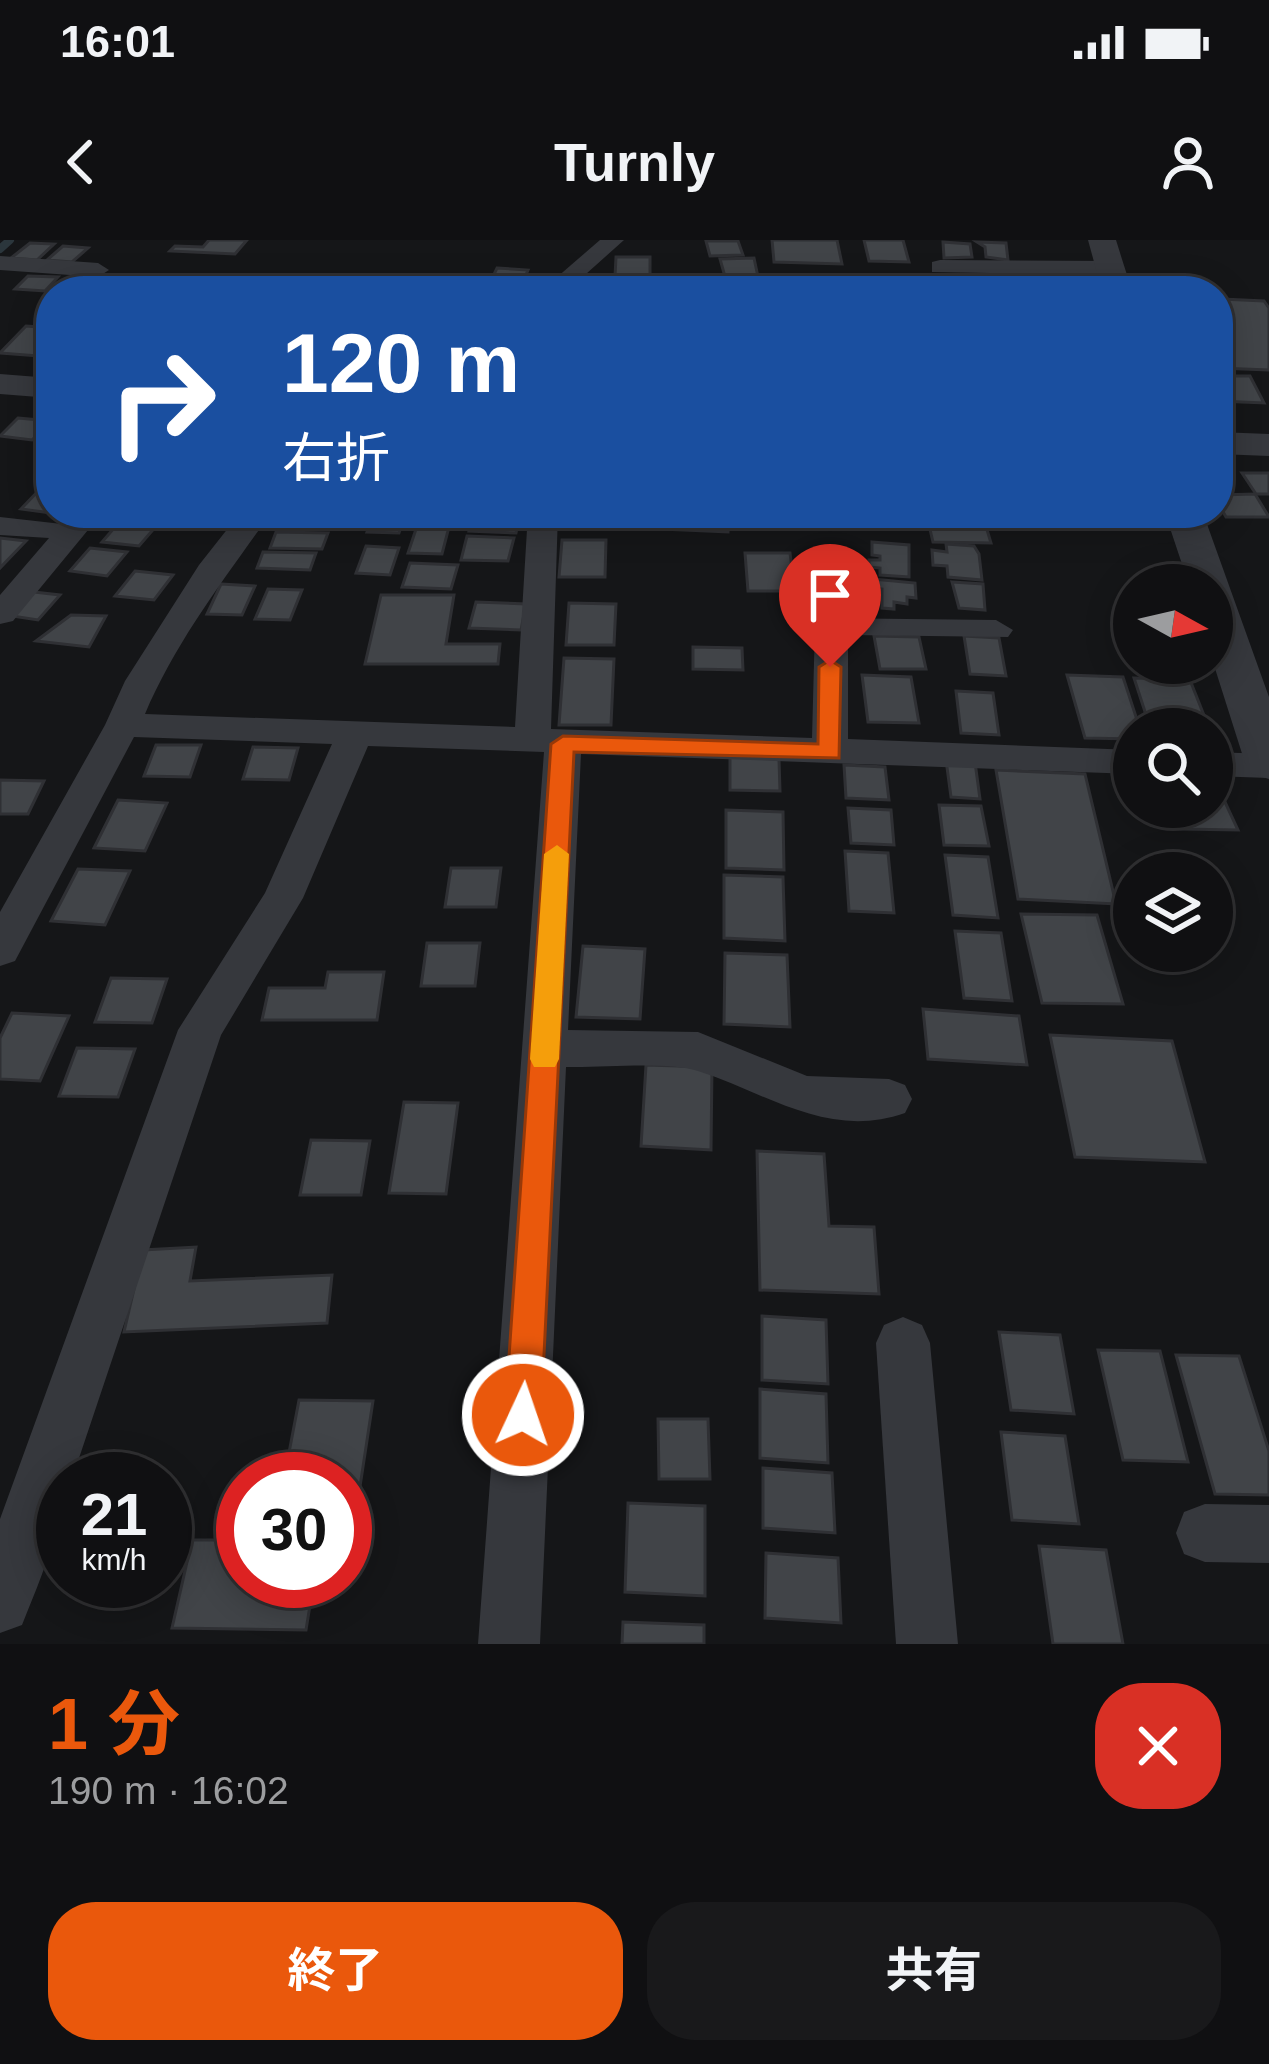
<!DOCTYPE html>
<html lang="ja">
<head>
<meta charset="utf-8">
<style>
	body { margin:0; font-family:Helvetica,"Noto Sans JP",sans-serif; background:#19191b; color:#f1f3f6; height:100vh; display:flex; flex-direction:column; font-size:45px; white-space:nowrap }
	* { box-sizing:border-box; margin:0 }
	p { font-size:39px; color:#9c9d9f }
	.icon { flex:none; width:66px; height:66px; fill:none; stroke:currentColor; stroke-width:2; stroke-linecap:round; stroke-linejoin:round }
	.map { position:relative; height:1404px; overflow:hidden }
	.panel { display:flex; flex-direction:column; background:#101012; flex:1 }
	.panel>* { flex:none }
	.banner { position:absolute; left:36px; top:36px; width:1197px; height:252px; border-radius:48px; box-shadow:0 6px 30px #0003,0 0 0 3px #303032; background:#1a4fa0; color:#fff; overflow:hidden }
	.needle { width:78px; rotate:98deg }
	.buttons { position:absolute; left:1113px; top:324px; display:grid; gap:24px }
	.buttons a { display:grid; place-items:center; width:120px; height:120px; border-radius:50%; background:#101012; box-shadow:0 6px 30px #0003,0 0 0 3px #303032; font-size:60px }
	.speed { position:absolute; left:36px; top:1212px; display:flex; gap:24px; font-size:60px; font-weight:700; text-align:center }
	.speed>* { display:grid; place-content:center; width:156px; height:156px; border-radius:50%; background:#101012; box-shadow:0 6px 30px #0003,0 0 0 3px #303032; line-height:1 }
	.speed small { font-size:30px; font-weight:400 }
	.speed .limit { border:18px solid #d22; background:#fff; color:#111 }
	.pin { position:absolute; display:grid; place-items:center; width:102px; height:102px; color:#fff; margin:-123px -51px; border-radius:50% 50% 50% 0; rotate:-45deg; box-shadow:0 0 12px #0007 }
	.pin .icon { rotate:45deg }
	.me { position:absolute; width:132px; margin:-66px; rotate:3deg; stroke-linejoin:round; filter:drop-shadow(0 0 9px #0008) }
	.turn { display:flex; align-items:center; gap:42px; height:252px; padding:0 48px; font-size:54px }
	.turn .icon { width:156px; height:156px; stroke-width:2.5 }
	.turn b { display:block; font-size:84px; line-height:102px }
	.round { display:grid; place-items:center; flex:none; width:126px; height:126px; border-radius:48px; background:#19191b }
	.summary { display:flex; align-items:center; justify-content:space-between; height:204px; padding:0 48px }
	h1 { font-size:72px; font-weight:700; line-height:90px; color:#ea580c }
	.button { display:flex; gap:24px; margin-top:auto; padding:24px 48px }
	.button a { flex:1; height:138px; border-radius:48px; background:#ea580c; color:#fff; font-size:48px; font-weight:700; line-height:138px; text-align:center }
	.button a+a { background:#19191b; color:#f1f3f6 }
	.status { display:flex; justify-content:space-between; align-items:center; height:84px; padding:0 60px; background:#101012; direction:ltr }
	.status svg { height:33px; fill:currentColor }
	header { display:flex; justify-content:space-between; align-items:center; height:156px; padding:0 48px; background:#101012; font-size:54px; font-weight:700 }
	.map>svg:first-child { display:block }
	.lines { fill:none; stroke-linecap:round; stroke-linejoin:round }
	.stream { stroke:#2b363c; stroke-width:8 }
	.building { fill:#414448; stroke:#2f3034; stroke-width:3 }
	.minor { fill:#36383d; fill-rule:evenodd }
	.tertiary { fill:#36383d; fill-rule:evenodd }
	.route { fill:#ea580c; stroke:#983908; stroke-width:3 }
	.slow { fill:#f59e0b }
</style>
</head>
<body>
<div class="status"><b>16:01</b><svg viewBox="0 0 49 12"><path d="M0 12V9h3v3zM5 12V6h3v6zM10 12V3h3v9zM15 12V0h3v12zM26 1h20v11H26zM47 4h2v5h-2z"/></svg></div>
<header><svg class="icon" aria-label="back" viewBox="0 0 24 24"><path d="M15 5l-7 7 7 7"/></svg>Turnly<svg class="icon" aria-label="person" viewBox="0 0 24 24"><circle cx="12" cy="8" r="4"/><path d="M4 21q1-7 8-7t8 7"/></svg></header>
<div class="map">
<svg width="1269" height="1404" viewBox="0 0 1269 1404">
	<rect width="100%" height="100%" fill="#151618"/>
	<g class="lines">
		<path class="stream" d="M0,9L10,0"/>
	</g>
	<g class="building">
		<path d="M209,0H247L235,14L170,11L175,6L203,7Z"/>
		<path d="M772,0H837L842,24L774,22Z"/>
		<path d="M864,0H903L909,22L869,21Z"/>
		<path d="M706,1H738L743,15L710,16Z"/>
		<path d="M943,2L970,4L972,17L944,18Z"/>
		<path d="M977,2L1006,3L1008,20L986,17L985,7Z"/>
		<path d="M30,3L54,4L37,20L11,18Z"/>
		<path d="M63,6L88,8L72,22L47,20Z"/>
		<path d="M616,17H650V36H615Z"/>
		<path d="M754,18L761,51H729L720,19Z"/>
		<path d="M497,28L528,30L519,51H486Z"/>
		<path d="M660,35H683L685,51H653V44H661Z"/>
		<path d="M28,36L58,37L45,51L15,49Z"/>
		<path d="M914,39L926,51H884L876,43Z"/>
		<path d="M1218,54L1222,59L1264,61L1269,68V130L1218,128Z"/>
		<path d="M26,86L51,88V117L0,113Z"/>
		<path d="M1218,136H1250L1264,163L1218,161Z"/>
		<path d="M18,178L51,181L32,200L0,196Z"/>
		<path d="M1242,233H1269V254H1256Z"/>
		<path d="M41,248L51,249V273L21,269Z"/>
		<path d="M1255,254L1269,277H1226L1218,263V255Z"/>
		<path d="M301,273H334L327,289L295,288Z"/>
		<path d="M374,273H406L399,293L367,292Z"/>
		<path d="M474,273H520L516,293L469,291Z"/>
		<path d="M557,273H602L601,289L555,288Z"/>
		<path d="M642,273H729L728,292L640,288Z"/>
		<path d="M750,273H827L828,287L750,285Z"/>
		<path d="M926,273H982L991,303L933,302Z"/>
		<path d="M121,280L158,284L139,306L102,302Z"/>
		<path d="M417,286L449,287L442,314L408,313Z"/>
		<path d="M276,292L328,293L322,309L270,308Z"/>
		<path d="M467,296L514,298L508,321L461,320Z"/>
		<path d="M0,298L26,301L0,328Z"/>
		<path d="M562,300H606L605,337H559Z"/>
		<path d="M872,302L909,305V337L880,335V328L869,327V320H880V316L872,315Z"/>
		<path d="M946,304L974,306L979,314L982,340L948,337L947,326L933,325L932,310L947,312Z"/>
		<path d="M366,306L399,308L390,335L356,333Z"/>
		<path d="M90,308L127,312L107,336L70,331Z"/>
		<path d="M263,312L316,313L310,330L257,328Z"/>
		<path d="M745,313H790L795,351H748Z"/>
		<path d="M410,323L458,325L451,349L402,347Z"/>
		<path d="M135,331L173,335L154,360L115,356Z"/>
		<path d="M873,339L915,343L916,358L907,357V364L894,362V369L882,368V349L873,348Z"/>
		<path d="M952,342L983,344L985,370L959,368Z"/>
		<path d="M221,344L255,346L242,375L207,374Z"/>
		<path d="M268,349L302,350L290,380L255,379Z"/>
		<path d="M34,352L60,355L38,380L12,376Z"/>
		<path d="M381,355H454L446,404H500L498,424H365Z"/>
		<path d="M476,362L526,364L521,390L469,388Z"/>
		<path d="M569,363L616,364L614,405H566Z"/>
		<path d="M71,375L106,376L89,407L36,401Z"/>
		<path d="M874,396L919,397L926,429H880Z"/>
		<path d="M964,396L999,398L1006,436L970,434Z"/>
		<path d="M693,407L742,408L743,430L693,429Z"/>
		<path d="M564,418L614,419L611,485H559Z"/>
		<path d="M862,435L911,437L919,483L868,482Z"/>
		<path d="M1067,435L1123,437L1140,489H1134V499L1085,498Z"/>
		<path d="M1134,438L1190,440L1207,483L1148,481Z"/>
		<path d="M956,451L993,453L999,495L961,493Z"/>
		<path d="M156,505H201L190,537L144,536Z"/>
		<path d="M253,507L298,508L289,540L243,539Z"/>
		<path d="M730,517L779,519L780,551L730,550Z"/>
		<path d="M946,520L975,522L980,559L951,557Z"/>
		<path d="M844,525L885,527L889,560L846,558Z"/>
		<path d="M996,530L1085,534L1116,664L1018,659Z"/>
		<path d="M1212,534L1238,590L1181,589L1173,567H1212Z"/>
		<path d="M0,540L44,541L28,574H0Z"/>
		<path d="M118,560L167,563L145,611L94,608Z"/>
		<path d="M939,565L981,566L989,606L944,605Z"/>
		<path d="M848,568L891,570L894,605L851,603Z"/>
		<path d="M726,570L783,572L784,630L726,628Z"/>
		<path d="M845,611L888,613L894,673L849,671Z"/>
		<path d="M945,615L988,617L998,678L953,675Z"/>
		<path d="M451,628H501L496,667H445Z"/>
		<path d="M78,629L130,631L105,685L51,681Z"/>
		<path d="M724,635L783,637L785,701L724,698Z"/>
		<path d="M1021,674L1097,675L1123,764L1042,763Z"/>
		<path d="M955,691L1001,693L1012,761L964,758Z"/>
		<path d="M427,703H480L475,746H421Z"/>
		<path d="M583,706L645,709L640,779L576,777Z"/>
		<path d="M725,713L787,715L790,787L724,784Z"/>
		<path d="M328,732H384L377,780H262L269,748H325Z"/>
		<path d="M111,738L167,739L152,783L95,782Z"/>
		<path d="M923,769L1019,776L1027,825L928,819Z"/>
		<path d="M12,773L69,776L40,841L0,839V798Z"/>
		<path d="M1050,795L1172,801L1205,922L1075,917Z"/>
		<path d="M77,808L135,809L118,857L59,856Z"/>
		<path d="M646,825L712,827L711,910L641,906Z"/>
		<path d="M404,862L458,863L446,954L389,953Z"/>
		<path d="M311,900L370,901L361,955H300Z"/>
		<path d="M757,911L824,914L829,986L874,987L879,1054L760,1050Z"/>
		<path d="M196,1007L190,1041L332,1035L327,1083L124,1092L143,1010Z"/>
		<path d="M762,1076L826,1080L828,1144L762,1140Z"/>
		<path d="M999,1092L1060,1095L1074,1174L1011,1170Z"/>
		<path d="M1098,1110L1160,1111L1188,1222L1123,1220Z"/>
		<path d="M1176,1115L1239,1116L1269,1211V1255L1215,1254Z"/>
		<path d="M760,1149L826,1154L828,1223L760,1218Z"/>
		<path d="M299,1160L373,1161L356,1273H345V1239H284Z"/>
		<path d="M658,1179H708L710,1239H659Z"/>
		<path d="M1001,1192L1065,1196L1079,1284L1012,1280Z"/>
		<path d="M763,1228L832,1233L835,1293L763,1288Z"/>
		<path d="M628,1263L705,1266V1356L625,1352Z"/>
		<path d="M192,1300H243V1341H314L306,1390L172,1388Z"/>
		<path d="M1039,1306L1106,1310L1123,1404H1053Z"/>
		<path d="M766,1313L838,1318L841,1383L765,1378Z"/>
		<path d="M623,1382L704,1385V1404H622Z"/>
	</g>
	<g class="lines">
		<g class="minor">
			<path d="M600,0H624L567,51H541Z"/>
			<path d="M0,16L98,23L109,30L98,37L0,30Z"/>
			<path d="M940,20L1110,21L1121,28L1110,35L932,32V22Z"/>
			<path d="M71,273H102L13,381L0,384V355L49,298L0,295V277L62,284Z"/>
			<path d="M240,273H271C225,338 176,401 145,474L515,487L528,273H558L551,489L812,498L815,385L819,378L996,380L1013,390L1008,397L848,395V499L1134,510V534L581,514L568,790L698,792L807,836L889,839L905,845L912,859L905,873C828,900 767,853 698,831C665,821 603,828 566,827L540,1404H478L544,512L368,506L303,658L221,795L72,1239H63C63,1288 40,1340 22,1385L0,1393V1279L178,790L265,653L332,504L134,497L15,721L0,726V672L105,485L125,441L199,325Z"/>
			<path d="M1212,512L1269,514V538L1212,536Z"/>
			<path d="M903,1077L922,1085L930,1103L958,1404H896L876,1103L884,1085Z"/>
			<path d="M1205,1264L1269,1265V1323L1205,1322L1184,1314L1176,1293L1184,1272Z"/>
		</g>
		<g class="tertiary">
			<path d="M1088,0H1116L1132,51H1102Z"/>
			<path d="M0,134L51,138V158L0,154Z"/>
			<path d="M1218,192L1269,194V216L1218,214Z"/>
			<path d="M1165,273H1203L1269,457V539L1252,534L1245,523L1212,419V345H1189Z"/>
		</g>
	</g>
	<path class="route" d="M830,420L841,427L839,518L574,512L541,1175L536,1188L523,1193L510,1188L505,1175L551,504L563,496L818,504L819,427Z"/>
	<path class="slow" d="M557,605L569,614L559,819L555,827H534L530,819L544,614Z"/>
</svg>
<div class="buttons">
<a><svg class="needle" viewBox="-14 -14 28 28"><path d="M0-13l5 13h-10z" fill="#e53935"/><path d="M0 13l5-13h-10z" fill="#9c9d9f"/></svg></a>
<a><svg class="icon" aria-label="search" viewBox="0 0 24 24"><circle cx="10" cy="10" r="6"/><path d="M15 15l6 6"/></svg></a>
<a><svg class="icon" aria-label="layers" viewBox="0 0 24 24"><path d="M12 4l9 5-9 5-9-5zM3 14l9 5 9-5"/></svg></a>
</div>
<div class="speed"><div>21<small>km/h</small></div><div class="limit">30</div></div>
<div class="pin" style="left:830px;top:427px;background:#d93025"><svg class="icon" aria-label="arrive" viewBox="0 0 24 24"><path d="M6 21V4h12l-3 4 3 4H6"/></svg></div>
<svg class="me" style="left:523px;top:1175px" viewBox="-20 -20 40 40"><circle r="17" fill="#ea580c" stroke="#fff" stroke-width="3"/><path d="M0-11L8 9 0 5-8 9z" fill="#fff"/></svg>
<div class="banner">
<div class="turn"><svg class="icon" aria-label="right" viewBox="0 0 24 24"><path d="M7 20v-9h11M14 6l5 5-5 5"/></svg><div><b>120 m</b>右折</div></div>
</div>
</div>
<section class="panel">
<div class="summary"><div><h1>1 分</h1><p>190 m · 16:02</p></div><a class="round" style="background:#d93025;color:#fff"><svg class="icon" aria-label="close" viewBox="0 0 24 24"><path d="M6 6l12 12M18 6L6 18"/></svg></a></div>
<div class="button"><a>終了</a><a>共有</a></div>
</section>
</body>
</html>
